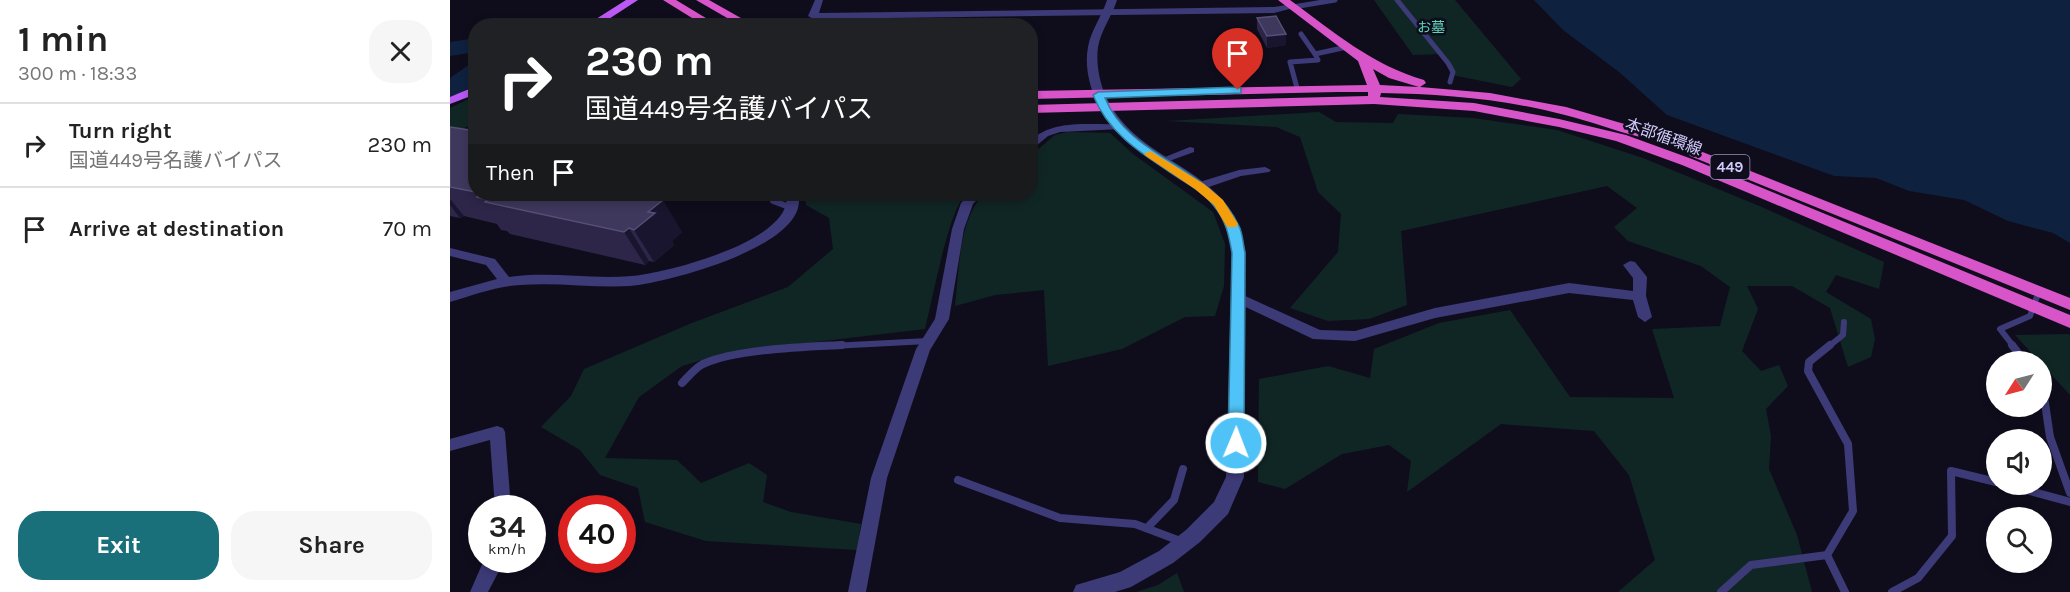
<!DOCTYPE html>
<html lang="en">
<head>
<meta charset="utf-8">
<style>
	body { margin:0; font-family:Karla,"Noto Sans JP",sans-serif; background:#f6f6f6; color:#222; height:100vh; display:flex; flex-direction:column; font-size:22px; white-space:nowrap }
	* { box-sizing:border-box; margin:0 }
	p { font-size:20px; color:#767676 }
	.icon { flex:none; width:33px; height:33px; fill:none; stroke:currentColor; stroke-width:2; stroke-linecap:round; stroke-linejoin:round }
	.map { position:relative; flex:1; overflow:hidden }
	.details { display:flex; flex-direction:column; background:#fff; width:450px }
	.details>* { flex:none }
	.hud { position:absolute; left:18px; top:18px; width:570px; height:183px; border-radius:24px; box-shadow:0 3px 9px #0003; background:#202124; color:#fff; overflow:hidden }
	.needle { width:39px; rotate:234deg }
	.tools { position:absolute; left:1536px; top:351px; display:grid; gap:12px }
	.tools a { display:grid; place-items:center; width:66px; height:66px; border-radius:50%; background:#fff; box-shadow:0 3px 9px #0003; font-size:30px }
	.speed { position:absolute; left:18px; top:495px; display:flex; gap:12px; font-size:30px; font-weight:700; text-align:center }
	.speed>* { display:grid; place-content:center; width:78px; height:78px; border-radius:50%; background:#fff; box-shadow:0 3px 9px #0003; line-height:1 }
	.speed small { font-size:15px; font-weight:400 }
	.speed .limit { border:9px solid #d22; background:#fff; color:#111 }
	.pin { position:absolute; display:grid; place-items:center; width:51px; height:51px; color:#fff; margin:-62px -26px; border-radius:50% 50% 50% 0; rotate:-45deg; box-shadow:0 0 6px #0007 }
	.pin .icon { rotate:45deg }
	.me { position:absolute; width:66px; margin:-33px; rotate:1deg; stroke-linejoin:round; filter:drop-shadow(0 0 4px #0008) }
	.turn { display:flex; align-items:center; gap:21px; height:126px; padding:0 18px; font-size:27px }
	.turn .icon { width:78px; height:78px; stroke-width:2.5 }
	.turn b { display:block; font-size:42px; line-height:51px }
	.then { display:flex; align-items:center; height:57px; padding:0 18px; background:#0003; gap:12px; font-size:22px }
	.round { display:grid; place-items:center; flex:none; width:63px; height:63px; border-radius:24px; background:#f6f6f6 }
	.overview { display:flex; align-items:center; justify-content:space-between; height:102px; padding:0 18px }
	h1 { font-size:36px; font-weight:700; line-height:45px }
	.action { display:flex; gap:12px; margin-top:auto; padding:12px 18px }
	.action a { flex:1; height:69px; border-radius:24px; background:#196f7a; color:#fff; font-size:24px; font-weight:700; line-height:69px; text-align:center }
	.action a+a { background:#f6f6f6; color:#222 }
	ul { padding:0; list-style:none }
	li { display:flex; align-items:center; gap:18px; height:84px; padding:0 18px; border-top:2px solid #e0e0e0 }
	li div { flex:1 }
	li b { display:block; font-size:22px }
	li em { font-style:normal }
	main { display:flex; flex:1; min-height:0 }
	.map>svg:first-child { display:block }
	.green { fill:#102625 }
	.water { fill:#0e213e }
	.lines { fill:none; stroke-linecap:round; stroke-linejoin:round }
	.river { fill:#0e213e; fill-rule:evenodd }
	.service-far2 { stroke:#3d3a78; stroke-width:5 }
	.service-far1 { stroke:#3d3a78; stroke-width:6 }
	.service { stroke:#3d3a78; stroke-width:8 }
	.minor { fill:#3d3a78; fill-rule:evenodd }
	.tertiary { fill:#3d3a78; fill-rule:evenodd }
	.primary { fill:#bb59f5; fill-rule:evenodd }
	.trunk { fill:#d854c9; fill-rule:evenodd }
	.wall { fill:#2d2649 }
	.shaded-wall { fill:#1a152f }
	.building { fill:#3f385d; stroke:#564f76; stroke-width:1.5 }
	.route { fill:#4fc3f7; stroke:#337fa1; stroke-width:1.5 }
	.slow { fill:#f59e0b }
	.labels { text-anchor:middle; stroke-width:5; stroke-linejoin:round; paint-order:stroke }
	.far-park-label { font-size:14px; fill:#5dd6b8; stroke:#0f0d1c }
	.shield { fill:#0f0d1c; stroke:#9792b9; stroke-width:1.5 }
	.shield-label { font-size:15px; font-weight:bold; fill:#d1cbfc }
	.street-label { font-size:16px; fill:#d1cbfc; stroke:#0f0d1c }
</style>
</head>
<body>
<main>
<section class="details">
<div class="overview"><div><h1>1 min</h1><p>300 m · 18:33</p></div><a class="round"><svg class="icon" aria-label="close" viewBox="0 0 24 24"><path d="M6 6l12 12M18 6L6 18"/></svg></a></div>
<ul>
<li><svg class="icon" aria-label="right" viewBox="0 0 24 24"><path d="M7 20v-9h11M14 6l5 5-5 5"/></svg><div><b>Turn right</b><p>国道449号名護バイパス</p></div><em>230 m</em></li>
<li><svg class="icon" aria-label="arrive" viewBox="0 0 24 24"><path d="M6 21V4h12l-3 4 3 4H6"/></svg><div><b>Arrive at destination</b></div><em>70 m</em></li>
</ul>
<div class="action"><a>Exit</a><a>Share</a></div>
</section>
<div class="map">
<svg width="1620" height="592" viewBox="0 0 1620 592">
	<rect width="100%" height="100%" fill="#0f0d1c"/>
	<g class="green">
		<path d="M924,0H1005L1071,79L1062,87L1002,75L991,54L963,55Z"/>
		<path d="M25,96V124L0,133V108Z"/>
		<path d="M869,112L886,122L943,123L948,114L1023,118L1107,130L1193,158L1314,208L1434,262L1429,289L1386,275L1376,292L1421,319L1425,339L1421,357L1398,367L1380,308L1342,286H1297L1308,309L1292,351L1311,371L1329,365L1338,386L1316,409L1321,436L1319,469L1347,535L1362,592H1168L1205,560L1179,475L1144,431L1051,424L957,492L961,461L939,445L892,454L835,489L808,482L809,379L878,366L920,378L924,349L989,323L1060,310L1120,397L1224,398L1202,329L1270,326L1280,287L1251,266L1178,241L1164,227L1187,208L1157,186L951,231L957,305L919,319L878,321L840,308L888,252L891,214L868,192L850,137L826,127L717,121Z"/>
		<path d="M618,132L660,133L683,154L763,212L775,244L774,286L765,316L735,317L672,349L598,366L594,290L545,295L505,306C509,273 509,215 535,194H580L581,155L605,135Z"/>
		<path d="M355,194H516C499,208 482,302 475,329L279,352L232,366L189,397L155,458L227,460L251,483L299,463L317,475L313,502L341,512L411,524L407,550L256,541L195,522L188,488L150,475L130,450L91,427L121,396L134,369L242,323L338,287L383,249L379,218L356,205Z"/>
		<path d="M1618,334L1620,335V395L1565,335Z"/>
		<path d="M727,573L734,592H686L708,585Z"/>
	</g>
	<path class="water" d="M1084,0H1620V243L1603,233L1558,221L1514,200L1459,191L1426,178L1384,176L1217,115L1169,72L1113,30Z"/>
	<g class="lines">
		<g class="river">
			<path d="M26,38V52L0,56V42Z"/>
			<path d="M26,64V83L9,94L0,97V78L17,66Z"/>
		</g>
		<g class="service-far2">
			<path d="M947,0L998,63L1003,72L1000,82"/>
			<path d="M843,7L885,0"/>
			<path d="M142,25L188,22L205,26"/>
			<path d="M236,26L253,19"/>
			<path d="M851,34L865,54"/>
			<path d="M847,88L840,62L868,60L865,54L897,47"/>
		</g>
		<g class="service-far1">
			<path d="M321,194L323,201L342,208"/>
			<path d="M362,347L478,341"/>
			<path d="M1378,347L1393,335L1394,322"/>
			<path d="M1564,347L1550,329L1580,316L1589,291"/>
		</g>
		<g class="service">
			<path d="M1562,345L1575,362"/>
			<path d="M232,383C238,377 245,368 253,364C286,349 354,347 392,345"/>
			<path d="M1592,383L1600,437L1620,493"/>
			<path d="M508,480L610,518L685,524L733,542"/>
			<path d="M1554,484L1620,502"/>
			<path d="M697,528L724,500L733,469"/>
			<path d="M1377,555L1403,511L1398,444L1358,371L1359,362L1380,345"/>
			<path d="M1271,592L1301,565L1377,555L1395,592"/>
			<path d="M1442,592L1468,578L1502,536L1501,471L1546,482"/>
		</g>
		<g class="minor">
			<path d="M365,0H373L369,13L824,7L843,4L847,7L824,13L363,19L358,16Z"/>
			<path d="M667,124L671,125V129L610,132L598,136L580,151V141C603,119 638,125 667,124Z"/>
			<path d="M740,147L744,148V152L711,164L705,161Z"/>
			<path d="M815,167L821,170L819,172L791,176L750,190L744,186L746,183L789,170Z"/>
			<path d="M336,194H348C362,245 217,283 180,286C144,288 107,282 70,285C47,286 23,295 0,302V292L47,279L36,265L0,256V248L45,259L59,277C100,271 142,280 182,276C217,273 346,240 336,194Z"/>
			<path d="M520,194H532L523,204L514,229L499,319L480,350L437,478L416,592H398L421,478L466,349L485,319L502,229L511,203Z"/>
			<path d="M1180,261L1185,262L1197,277L1196,296L1202,317L1195,322L1188,317L1183,300L1119,293L985,318L905,341L863,339L783,301L781,298L788,293L793,295L870,330L905,331L985,308L1119,283L1183,291V278L1173,265Z"/>
			<path d="M47,426L53,428L55,432L61,508H45L40,440L0,451V439Z"/>
			<path d="M34,560H52L50,569L38,592H20Z"/>
		</g>
		<path class="tertiary" d="M657,0H667C662,16 651,30 648,47C646,62 649,79 654,92C678,149 734,158 772,199C786,214 792,234 796,253L794,477L778,514L750,542L723,563L681,587L665,592H623L626,585L670,572L709,551L736,530L764,502L776,477L782,253C779,238 776,222 767,210C734,162 669,158 644,96C638,80 635,63 638,47C641,30 652,16 657,0Z"/>
		<g class="primary">
			<path d="M176,0H188L148,26H135Z"/>
			<path d="M26,86V94L0,104V97Z"/>
		</g>
		<g class="trunk">
			<path d="M213,0H226L269,26H255Z"/>
			<path d="M246,0H259L305,26H291Z"/>
			<path d="M828,0H840C884,32 922,65 974,80L976,83L970,87L1040,93L1116,107L1195,130L1197,133L1190,137C1165,131 1140,121 1115,115C1055,99 992,94 931,93L930,97L1024,103L1109,119L1176,135L1242,159L1620,315V328L1232,165L1166,141L1109,127L1024,111L924,104L580,113V105L918,96V92H888L580,99V91L917,85L908,61ZM923,69L939,78L969,87L930,85Z"/>
			<path d="M1245,149L1620,298V310L1240,156L1238,153Z"/>
		</g>
	</g>
	<g class="wall">
		<path d="M807,18L836,34V45L817,48L807,29Z"/>
		<path d="M0,127L26,131V194H193L195,196L232,232L222,241L224,245L204,262L199,261L195,265L60,234L57,231L51,230L47,224L14,216L10,218L0,216Z"/>
	</g>
	<g class="shaded-wall">
		<path d="M836,34V45L817,48V36Z"/>
		<path d="M165,194H193L197,200Z"/>
		<path d="M0,199L14,216L10,218L0,205Z"/>
		<path d="M213,200L232,232L222,241L224,245L204,262L184,230L198,212Z"/>
		<path d="M179,228L199,261L195,265L174,232Z"/>
	</g>
	<g class="building">
		<path d="M826,16L836,34L817,36L807,18Z"/>
		<path d="M0,127L26,131V192L0,187Z"/>
		<path d="M31,194H179L213,200L198,212L205,213L184,230L179,228L174,232L35,202L38,200L27,197L32,194Z"/>
	</g>
	<path class="route" d="M788,87L791,88V93L655,98C680,159 761,166 789,226C793,234 793,244 795,253L794,443L792,447L786,449L781,447L778,443L782,253C779,236 776,220 764,206C756,195 743,187 732,180C696,156 660,137 643,95L648,92Z"/>
	<path class="slow" d="M700,151L754,184L773,200L788,224L786,227H777L764,205L745,189L696,156L694,154Z"/>
	<g class="labels">
		<g class="far-park-label">
			<text x="981" y="32">お墓</text>
		</g>
		<rect class="shield" x="1260.5" y="155" width="39" height="24" rx="4.5"/>
		<g class="shield-label">
			<text x="1280" y="172">449</text>
		</g>
		<g class="street-label">
			<text transform="translate(1214 136) rotate(20)" y="6">本部循環線</text>
		</g>
	</g>
</svg>
<div class="tools">
<a><svg class="needle" viewBox="-14 -14 28 28"><path d="M0-13l5 13h-10z" fill="#e53935"/><path d="M0 13l5-13h-10z" fill="#767676"/></svg></a>
<a><svg class="icon" aria-label="sound" viewBox="0 0 24 24"><path d="M4 9h4l5-4v14l-5-4H4zM17 9q2 3 0 6"/></svg></a>
<a><svg class="icon" aria-label="search" viewBox="0 0 24 24"><circle cx="10" cy="10" r="6"/><path d="M15 15l6 6"/></svg></a>
</div>
<div class="speed"><div>34<small>km/h</small></div><div class="limit">40</div></div>
<div class="pin" style="left:788px;top:90px;background:#d93025"><svg class="icon" aria-label="arrive" viewBox="0 0 24 24"><path d="M6 21V4h12l-3 4 3 4H6"/></svg></div>
<svg class="me" style="left:786px;top:443px" viewBox="-20 -20 40 40"><circle r="17" fill="#4fc3f7" stroke="#fff" stroke-width="3"/><path d="M0-11L8 9 0 5-8 9z" fill="#fff"/></svg>
<div class="hud">
<div class="turn"><svg class="icon" aria-label="right" viewBox="0 0 24 24"><path d="M7 20v-9h11M14 6l5 5-5 5"/></svg><div><b>230 m</b>国道449号名護バイパス</div></div>
<div class="then">Then<svg class="icon" aria-label="arrive" viewBox="0 0 24 24"><path d="M6 21V4h12l-3 4 3 4H6"/></svg></div>
</div>
</div>
</main>
</body>
</html>
